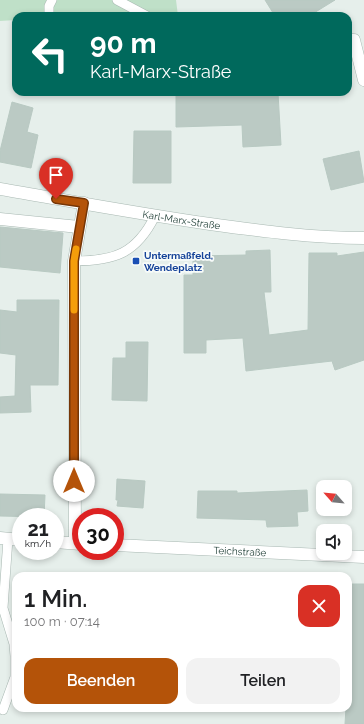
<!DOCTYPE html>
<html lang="de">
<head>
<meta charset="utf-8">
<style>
	body { margin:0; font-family:Raleway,sans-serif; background:#f2f2f2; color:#202124; height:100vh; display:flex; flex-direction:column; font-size:15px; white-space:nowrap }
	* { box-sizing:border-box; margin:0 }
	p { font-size:13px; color:#757577 }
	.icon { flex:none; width:22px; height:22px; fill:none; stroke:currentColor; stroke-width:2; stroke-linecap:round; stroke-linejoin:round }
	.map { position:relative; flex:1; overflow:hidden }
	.details { position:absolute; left:12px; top:572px; width:340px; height:140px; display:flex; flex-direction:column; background:#fff; border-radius:12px; box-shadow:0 2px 6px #0003 }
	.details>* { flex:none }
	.guide { position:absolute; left:12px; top:12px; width:340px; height:84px; border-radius:12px; box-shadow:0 2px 6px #0003; background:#00695c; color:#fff; overflow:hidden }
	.needle { width:26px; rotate:297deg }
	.controls { position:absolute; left:316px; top:480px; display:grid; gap:8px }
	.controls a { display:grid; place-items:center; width:36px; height:36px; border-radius:8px; background:#fff; box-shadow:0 2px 6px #0003; font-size:20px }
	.speed { position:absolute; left:12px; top:508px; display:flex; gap:8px; font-size:20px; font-weight:700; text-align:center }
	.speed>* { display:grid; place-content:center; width:52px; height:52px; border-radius:50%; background:#fff; box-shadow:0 2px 6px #0003; line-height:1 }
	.speed small { font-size:10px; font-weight:400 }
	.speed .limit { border:6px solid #d22; background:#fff; color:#111 }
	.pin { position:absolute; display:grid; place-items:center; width:34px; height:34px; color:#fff; margin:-41px -17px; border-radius:50% 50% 50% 0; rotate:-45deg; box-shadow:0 0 4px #0007 }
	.pin .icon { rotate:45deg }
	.me { position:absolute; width:44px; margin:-22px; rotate:0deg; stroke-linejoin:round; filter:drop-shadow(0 0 3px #0008) }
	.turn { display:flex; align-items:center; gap:14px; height:84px; padding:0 12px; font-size:18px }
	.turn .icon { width:52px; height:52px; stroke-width:2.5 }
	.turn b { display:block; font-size:28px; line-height:34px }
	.round { display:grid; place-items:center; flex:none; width:42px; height:42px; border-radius:12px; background:#f2f2f2 }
	.overview { display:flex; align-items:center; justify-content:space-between; height:68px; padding:0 12px }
	h1 { font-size:24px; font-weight:600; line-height:30px }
	.primary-button { display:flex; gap:8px; margin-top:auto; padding:8px 12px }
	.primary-button a { flex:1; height:46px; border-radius:12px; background:#b45309; color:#fff; font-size:16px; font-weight:600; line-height:46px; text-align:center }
	.primary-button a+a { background:#f2f2f2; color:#202124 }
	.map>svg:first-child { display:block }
	.green { fill:#bfe0c8 }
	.building { fill:#bbcac4; stroke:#b8c9c2 }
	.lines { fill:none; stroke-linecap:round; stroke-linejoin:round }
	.service-casing { stroke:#a8b8b2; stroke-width:10 }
	.minor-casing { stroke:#a8b8b2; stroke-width:13 }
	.service { stroke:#fff; stroke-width:9 }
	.minor { stroke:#fff; stroke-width:12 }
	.route-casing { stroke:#753606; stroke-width:10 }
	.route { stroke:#b45309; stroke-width:7 }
	.slow { stroke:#f59e0b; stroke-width:7 }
	.transit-dot { fill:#1a4fb4; stroke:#f7fbf9; stroke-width:1.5 }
	.labels { text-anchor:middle; stroke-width:3.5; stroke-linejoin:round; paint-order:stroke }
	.street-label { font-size:10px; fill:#24423a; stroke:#f7fbf9 }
	.transit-label { font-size:10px; font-weight:bold; fill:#164399; stroke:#f7fbf9; text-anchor:start }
</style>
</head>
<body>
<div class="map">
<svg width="364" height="724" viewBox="0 0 364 724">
	<rect width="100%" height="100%" fill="#e6efeb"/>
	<path class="green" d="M0,0H176L178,16H16V20L0,21Z"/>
	<g class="building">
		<path d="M265,0H335L309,16H275Z"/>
		<path d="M176,92H225V96L278,93L281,145L243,147L242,125L176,127Z"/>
		<path d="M12,102L33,108L27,132L38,135L31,168L0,162V151Z"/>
		<path d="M134,131H171V183H133Z"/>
		<path d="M359,151L364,182L331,190L323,159Z"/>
		<path d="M0,227L63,233L60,273L0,267Z"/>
		<path d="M270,250L271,292H264L269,335L308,330L309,253H337V256L364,252V360L335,370L332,361L246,371L243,338L206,340V353H184V275H193V256L246,255V251Z"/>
		<path d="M17,300H59L58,385H30L31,412L0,413V397L15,396L16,355L0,353V310L17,312Z"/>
		<path d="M126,342H148L147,401L112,400L113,358H126Z"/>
		<path d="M117,479L145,481L143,508L117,506L118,500H116Z"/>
		<path d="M307,490L308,511L297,512L298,526L267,527L266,520L197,518L198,491H237V493Z"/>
		<path d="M0,494L45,495L44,517L0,516Z"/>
		<path d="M348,584H364V724H345L346,708H348Z"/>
	</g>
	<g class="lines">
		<g class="service-casing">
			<g id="service">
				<path d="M117,0L147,16"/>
				<path d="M49,16V6L52,0"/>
				<path d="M74,261C114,261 136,254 155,216"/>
				<path d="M3,710L15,677V656L14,644L3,608L8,539"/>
			</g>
		</g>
		<g class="minor-casing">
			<g id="minor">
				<path d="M348,40H354L364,80"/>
				<path id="s1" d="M0,189C70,201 140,214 210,224C261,231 313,238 364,238"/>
				<path d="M0,219L79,227"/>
				<path d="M0,538L21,540"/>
				<path d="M55,542L81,544"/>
				<path d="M75,543L74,261L84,203"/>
				<path id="s2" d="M115,545L364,557"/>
			</g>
		</g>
		<use href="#service" class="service"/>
		<use href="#minor" class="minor"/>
	</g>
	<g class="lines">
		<g class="route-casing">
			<path id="route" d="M56,199L84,203L74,261V481"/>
		</g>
		<use href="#route" class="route"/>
		<path class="slow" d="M74,310V261L76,249"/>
	</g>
	<rect class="transit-dot" x="132" y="257" width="8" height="8" rx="2"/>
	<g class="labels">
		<g class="street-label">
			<text dy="4" stroke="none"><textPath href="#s1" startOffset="184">Karl-Marx-Straße</textPath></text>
			<text dy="4" stroke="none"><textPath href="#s2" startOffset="125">Teichstraße</textPath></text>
		</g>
		<g class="transit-label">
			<text x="144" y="259">Untermaßfeld,<tspan x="144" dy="12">Wendeplatz</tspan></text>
		</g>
	</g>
</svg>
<div class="controls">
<a><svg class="needle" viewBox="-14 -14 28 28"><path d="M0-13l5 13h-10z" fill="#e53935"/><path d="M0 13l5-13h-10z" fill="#757577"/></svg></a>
<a><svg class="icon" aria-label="sound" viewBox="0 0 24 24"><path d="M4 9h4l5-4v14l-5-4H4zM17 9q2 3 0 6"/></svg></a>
</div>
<div class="speed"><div>21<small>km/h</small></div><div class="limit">30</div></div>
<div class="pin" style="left:56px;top:199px;background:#d93025"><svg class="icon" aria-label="arrive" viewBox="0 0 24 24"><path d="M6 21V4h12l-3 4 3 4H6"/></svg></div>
<svg class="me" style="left:74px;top:481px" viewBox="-20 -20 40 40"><circle r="19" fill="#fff"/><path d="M0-13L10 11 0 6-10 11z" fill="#b45309"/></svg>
<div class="guide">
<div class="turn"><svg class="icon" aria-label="left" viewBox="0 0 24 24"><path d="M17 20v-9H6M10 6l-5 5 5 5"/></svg><div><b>90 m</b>Karl-Marx-Straße</div></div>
</div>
<section class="details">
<div class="overview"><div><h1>1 Min.</h1><p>100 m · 07:14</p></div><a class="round" style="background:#d93025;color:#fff"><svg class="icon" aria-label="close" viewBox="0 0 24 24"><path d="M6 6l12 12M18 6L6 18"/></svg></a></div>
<div class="primary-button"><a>Beenden</a><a>Teilen</a></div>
</section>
</div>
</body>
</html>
